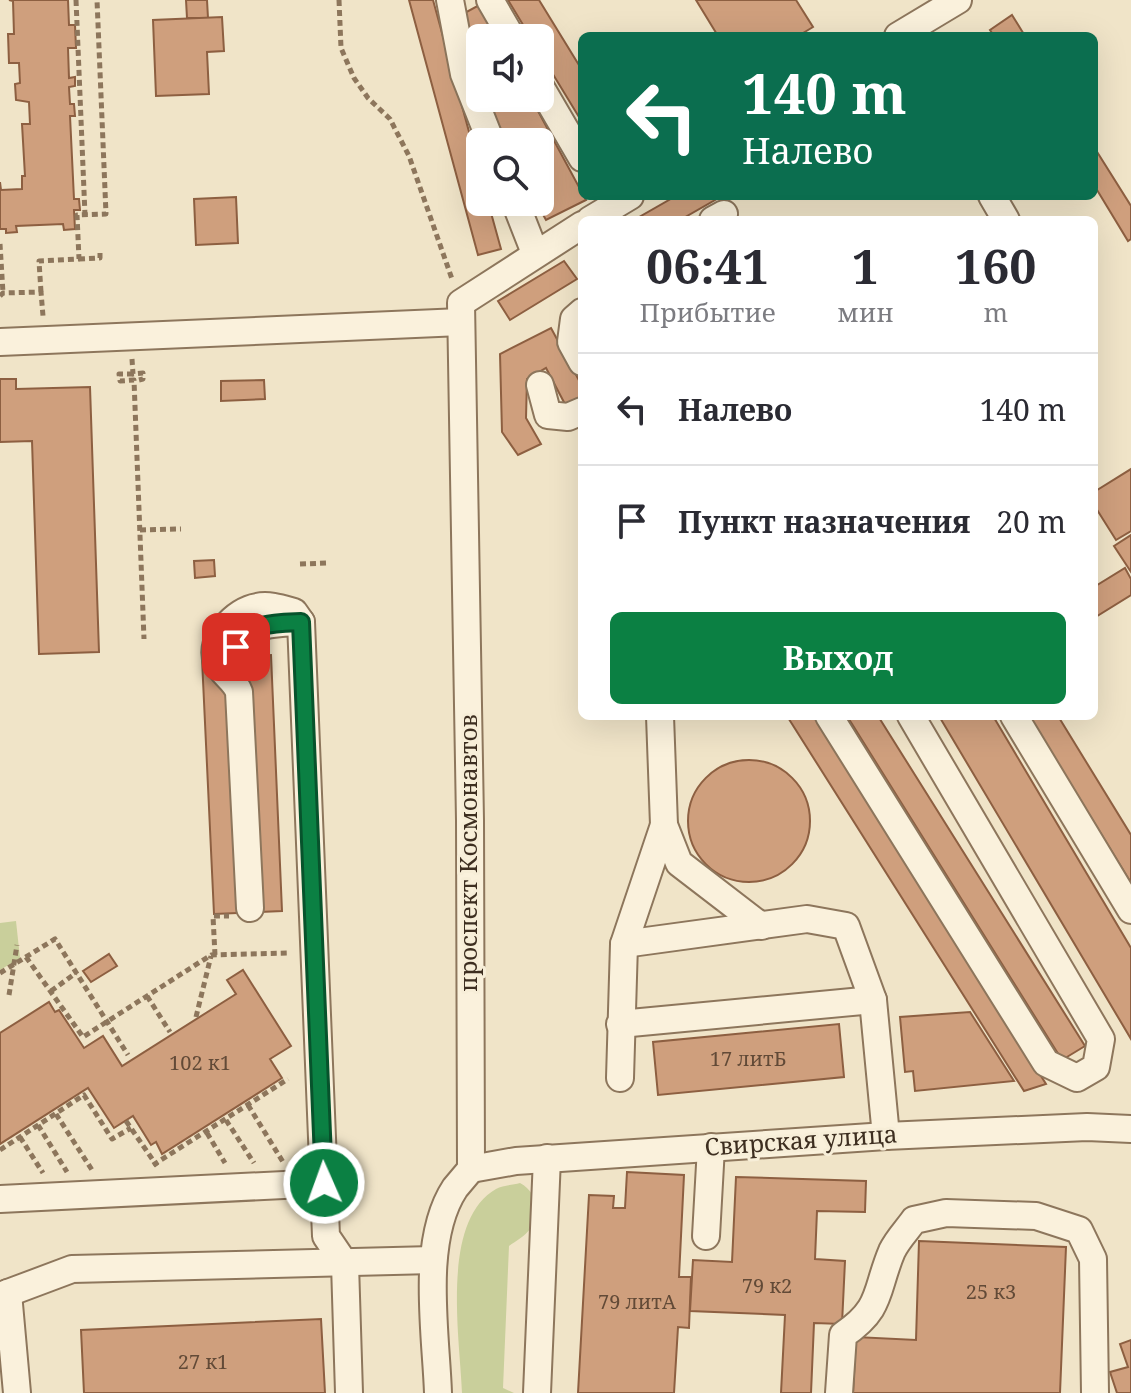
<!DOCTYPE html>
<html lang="ru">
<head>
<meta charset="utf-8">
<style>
	body { margin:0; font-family:"Noto Serif",serif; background:#f7f7f7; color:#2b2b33; height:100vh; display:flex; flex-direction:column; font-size:30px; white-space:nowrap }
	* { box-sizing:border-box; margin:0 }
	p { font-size:26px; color:#7c7c81 }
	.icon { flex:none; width:44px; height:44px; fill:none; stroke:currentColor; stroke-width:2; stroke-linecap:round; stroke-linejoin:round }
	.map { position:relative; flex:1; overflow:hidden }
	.drawer { position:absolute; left:578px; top:216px; width:520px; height:504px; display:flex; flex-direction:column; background:#fff; border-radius:12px; box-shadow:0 8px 32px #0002 }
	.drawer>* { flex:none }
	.guide { position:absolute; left:578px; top:32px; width:520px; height:168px; border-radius:12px; box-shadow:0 8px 32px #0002; background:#0b6e4f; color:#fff; overflow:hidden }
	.controls { position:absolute; left:466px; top:24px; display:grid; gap:16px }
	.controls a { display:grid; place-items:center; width:88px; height:88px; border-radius:12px; background:#fff; box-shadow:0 8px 32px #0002; font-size:40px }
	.pin { position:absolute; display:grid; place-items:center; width:68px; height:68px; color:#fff; margin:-34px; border-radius:16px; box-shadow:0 4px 12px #0006 }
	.me { position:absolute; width:88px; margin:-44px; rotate:358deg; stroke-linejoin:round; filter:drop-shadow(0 0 6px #0008) }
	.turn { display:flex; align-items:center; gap:28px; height:168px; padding:0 32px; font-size:36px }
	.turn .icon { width:104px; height:104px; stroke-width:2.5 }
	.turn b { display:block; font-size:56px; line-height:68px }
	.eta { display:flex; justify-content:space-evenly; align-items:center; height:136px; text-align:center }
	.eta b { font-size:48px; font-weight:700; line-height:56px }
	.cta { display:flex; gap:16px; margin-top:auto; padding:16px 32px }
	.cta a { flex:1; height:92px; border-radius:12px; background:#0b8043; color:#fff; font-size:32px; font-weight:700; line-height:92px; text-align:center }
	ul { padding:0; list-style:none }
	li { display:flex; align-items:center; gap:24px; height:112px; padding:0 32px; border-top:2px solid #e1e1e2 }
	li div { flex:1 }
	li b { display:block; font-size:30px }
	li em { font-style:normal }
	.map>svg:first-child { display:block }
	.green { fill:#c9cf9b }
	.building { fill:#cf9f7d; stroke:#8d5f41; stroke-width:2 }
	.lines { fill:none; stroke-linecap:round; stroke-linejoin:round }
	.minor-casing { stroke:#8d765c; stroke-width:30 }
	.path { stroke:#8d765c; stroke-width:5; stroke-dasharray:6 4; stroke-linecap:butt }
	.minor { stroke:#faf1dc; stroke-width:26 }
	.route-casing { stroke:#07532c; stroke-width:20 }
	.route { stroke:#0b8043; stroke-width:14 }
	.labels { text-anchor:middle; stroke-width:6; stroke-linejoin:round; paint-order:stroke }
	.number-label { font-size:20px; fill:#624a37 }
	.street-label { font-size:24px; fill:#3d2e20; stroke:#f7eed8 }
</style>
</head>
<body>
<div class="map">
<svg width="1131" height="1393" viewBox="0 0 1131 1393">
	<rect width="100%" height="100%" fill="#f0e4c8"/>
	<g class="green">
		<path d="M16,921L20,958L0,970V923Z"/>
		<path d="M520,1183C537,1192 541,1212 530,1229C525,1236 516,1241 509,1246L503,1388L514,1393H462C460,1338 440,1221 496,1189C503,1185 513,1185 520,1183Z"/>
	</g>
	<g class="building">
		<path d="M9,0H68L69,25H75L76,48H68L69,78L75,77V86L69,87L70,104H74L75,116H70L74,199H79L80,210H74L75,229L64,230L63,224L16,226L17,232L6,233V229H0V182L1,190L22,189V176H25L22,124H30L29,102L16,100L15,84L20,83L19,63H9L8,34H14L13,1Z"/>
		<path d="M186,0H207L208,18H187Z"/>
		<path d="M409,0H433L480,172V202H488L501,249L478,255Z"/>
		<path d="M508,0H539L582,70V122L540,53V38H531Z"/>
		<path d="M696,0H796L813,27L798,36H718Z"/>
		<path d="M481,4L499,38H480V49L461,15Z"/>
		<path d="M1012,15L1025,36H994L990,30Z"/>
		<path d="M222,17L224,51L207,52L209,94L156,96L153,20Z"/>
		<path d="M495,98H531L586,200L546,220L536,202H540V142H504L484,104Z"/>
		<path d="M1094,147L1131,206V239L1128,241L1094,185Z"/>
		<path d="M676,196H722L680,220H634Z"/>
		<path d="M236,197L238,243L196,245L194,199Z"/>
		<path d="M564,261L577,279L510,320L498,301Z"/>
		<path d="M551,328L582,386V397L566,406L546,368L527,379L526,418L541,444L518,455L502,432L500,354Z"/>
		<path d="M0,379H16V389L90,387L99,652L39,654L32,441L0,442Z"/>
		<path d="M264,380L265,399L221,401V381Z"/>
		<path d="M1131,469V531L1116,540L1094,505V492Z"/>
		<path d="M1131,535V572L1114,546Z"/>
		<path d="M214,560L215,576L195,578L194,561Z"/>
		<path d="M1125,568L1131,579V595L1094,618V587Z"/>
		<path d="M271,655L282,911L214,914L202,659Z"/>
		<path d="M787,716H814L1046,1084L1024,1091Z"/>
		<path d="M847,716H878L1085,1046L1062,1060Z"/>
		<path d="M939,716H993L1131,948V1039Z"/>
		<path d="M1029,716H1058L1131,835V883Z"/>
		<circle cx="749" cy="821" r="61"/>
		<path d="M109,954L117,966L91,982L83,971Z"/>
		<path d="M243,970L291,1046L270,1059L282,1078L162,1154L156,1142L151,1145L133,1116L114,1128L88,1088L0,1144V1033L49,1002L55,1012L59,1010L84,1048L103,1036L122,1066L236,994L227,980Z"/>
		<path d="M970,1012L1014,1081L915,1091L913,1071L905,1072L900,1017Z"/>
		<path d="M839,1024L844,1077L658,1095L653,1042Z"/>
		<path d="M627,1172L684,1175L679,1277H691L689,1328L678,1327L674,1393H578L589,1195L614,1196L613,1208H625Z"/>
		<path d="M736,1177L866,1181L865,1212L817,1211L815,1259L845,1261L842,1324L814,1323L811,1393H781L785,1315L690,1311L693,1260L732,1262Z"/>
		<path d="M919,1241L1066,1247L1060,1393H853L856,1337L916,1340Z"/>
		<path d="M321,1319L325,1393H84L81,1330Z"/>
		<path d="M1131,1340V1393H1117L1110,1372L1128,1367L1120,1344Z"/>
	</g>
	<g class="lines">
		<g class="minor-casing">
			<g id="minor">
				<path d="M450,0L464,74L491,142"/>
				<path d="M490,0L512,38"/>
				<path d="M898,36L958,0"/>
				<path d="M540,86L582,158"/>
				<path d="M992,196L1006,220"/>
				<path d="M515,202L535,253"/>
				<path d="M590,220L630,196"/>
				<path d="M713,220L724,214"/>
				<path d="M582,312L574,319L571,342L582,362"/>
				<path d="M0,342L461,322"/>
				<path d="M540,385L548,415L568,417L582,411"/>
				<path d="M235,655C240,622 275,623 301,622"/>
				<path d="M660,716L664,825L679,863L761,926"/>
				<path d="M829,716L1046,1063L1077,1078L1096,1067L1101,1039L911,716"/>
				<path d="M1014,716L1131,910"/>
				<path d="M250,908L239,692C235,680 222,674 217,662C208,639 236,610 257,607C269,604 283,609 294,612L301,622L326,1236L345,1264L349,1393"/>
				<path d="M624,944L807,919L846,926L873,1000"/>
				<path d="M620,1024L873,1000L886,1136"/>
				<path d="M620,1078L624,944L664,825"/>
				<path d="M471,1169L516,1161L886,1136L1087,1127L1131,1129"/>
				<path d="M0,1199L324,1183"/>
				<path d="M706,1236L711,1147"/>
				<path d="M8,1293L17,1393"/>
				<path d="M0,1296L72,1269L433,1260"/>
				<path d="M438,1393C436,1333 420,1241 455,1188C460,1182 466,1175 471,1169L470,820L461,303L582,225"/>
				<path d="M537,1393L547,1158"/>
				<path d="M839,1393L843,1335C883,1308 875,1291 892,1251C897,1240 907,1230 914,1220L946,1213L1036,1216L1079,1230L1093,1259L1095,1393"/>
			</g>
		</g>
		<g class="path">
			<path d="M76,0L85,215"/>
			<path d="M339,0L341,48L354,78L368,98L390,119L409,156L452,279"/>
			<path d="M0,244L3,293"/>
			<path d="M79,259L100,258V250"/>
			<path d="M41,292L39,261L79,259L77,215L106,214L97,0"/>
			<path d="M0,296L3,293L41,292L43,316"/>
			<path d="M132,359L133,374L143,373V379L139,380"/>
			<path d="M133,374H119L120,381L134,380L144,639"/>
			<path d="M140,530L181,529"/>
			<path d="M300,564L329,563"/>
			<path d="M215,955L213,916H229"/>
			<path d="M26,957L83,1037L211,955L290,953"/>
			<path d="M0,973L55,939L128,1055"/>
			<path d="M51,991L76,973"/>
			<path d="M9,995L17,945"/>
			<path d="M147,996L170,1032"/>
			<path d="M196,1017L211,956"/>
			<path d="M248,1105L283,1162"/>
			<path d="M56,1114L92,1170"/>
			<path d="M226,1120L254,1163"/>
			<path d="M126,1121L157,1166"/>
			<path d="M38,1125L67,1172"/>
			<path d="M207,1133L225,1163"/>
			<path d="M20,1137L43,1173"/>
			<path d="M0,1150L84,1095L112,1139L131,1128"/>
			<path d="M153,1165L288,1079"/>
		</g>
		<use href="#minor" class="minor"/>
	</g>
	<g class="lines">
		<g class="route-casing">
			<path id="route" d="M236,647C250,622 275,623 301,622L324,1183"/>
		</g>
		<use href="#route" class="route"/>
	</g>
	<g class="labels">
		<g class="number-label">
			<text x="748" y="1066">17 литБ</text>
			<text x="200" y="1070">102 к1</text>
			<text x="767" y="1293">79 к2</text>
			<text x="991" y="1299">25 к3</text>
			<text x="637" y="1309">79 литА</text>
			<text x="203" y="1369">27 к1</text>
		</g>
		<g class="street-label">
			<text transform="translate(469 853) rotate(-90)" y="8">проспект Космонавтов</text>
			<text transform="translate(801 1141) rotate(-4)" y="8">Свирская улица</text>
		</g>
	</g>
</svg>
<div class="controls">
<a><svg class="icon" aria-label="sound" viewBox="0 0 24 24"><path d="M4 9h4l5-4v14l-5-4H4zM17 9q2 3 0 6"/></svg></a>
<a><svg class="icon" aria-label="search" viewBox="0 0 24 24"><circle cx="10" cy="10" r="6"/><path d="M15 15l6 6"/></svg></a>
</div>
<div class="pin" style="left:236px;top:647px;background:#d93025"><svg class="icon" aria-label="arrive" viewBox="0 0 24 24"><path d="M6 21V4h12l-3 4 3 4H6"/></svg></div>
<svg class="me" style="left:324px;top:1183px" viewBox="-20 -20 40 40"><circle r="17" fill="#0b8043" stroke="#fff" stroke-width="3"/><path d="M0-11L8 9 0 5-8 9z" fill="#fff"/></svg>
<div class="guide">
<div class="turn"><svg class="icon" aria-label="left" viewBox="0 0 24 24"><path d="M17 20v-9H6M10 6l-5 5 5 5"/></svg><div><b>140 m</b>Налево</div></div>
</div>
<section class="drawer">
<div class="eta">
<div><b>06:41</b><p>Прибытие</p></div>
<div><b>1</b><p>мин</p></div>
<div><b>160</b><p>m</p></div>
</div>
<ul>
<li><svg class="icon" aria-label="left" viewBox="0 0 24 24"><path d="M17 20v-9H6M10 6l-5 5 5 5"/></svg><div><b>Налево</b></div><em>140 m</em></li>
<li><svg class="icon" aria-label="arrive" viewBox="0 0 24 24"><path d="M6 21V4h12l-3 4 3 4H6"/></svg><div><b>Пункт назначения</b></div><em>20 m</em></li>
</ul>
<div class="cta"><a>Выход</a></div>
</section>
</div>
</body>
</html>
